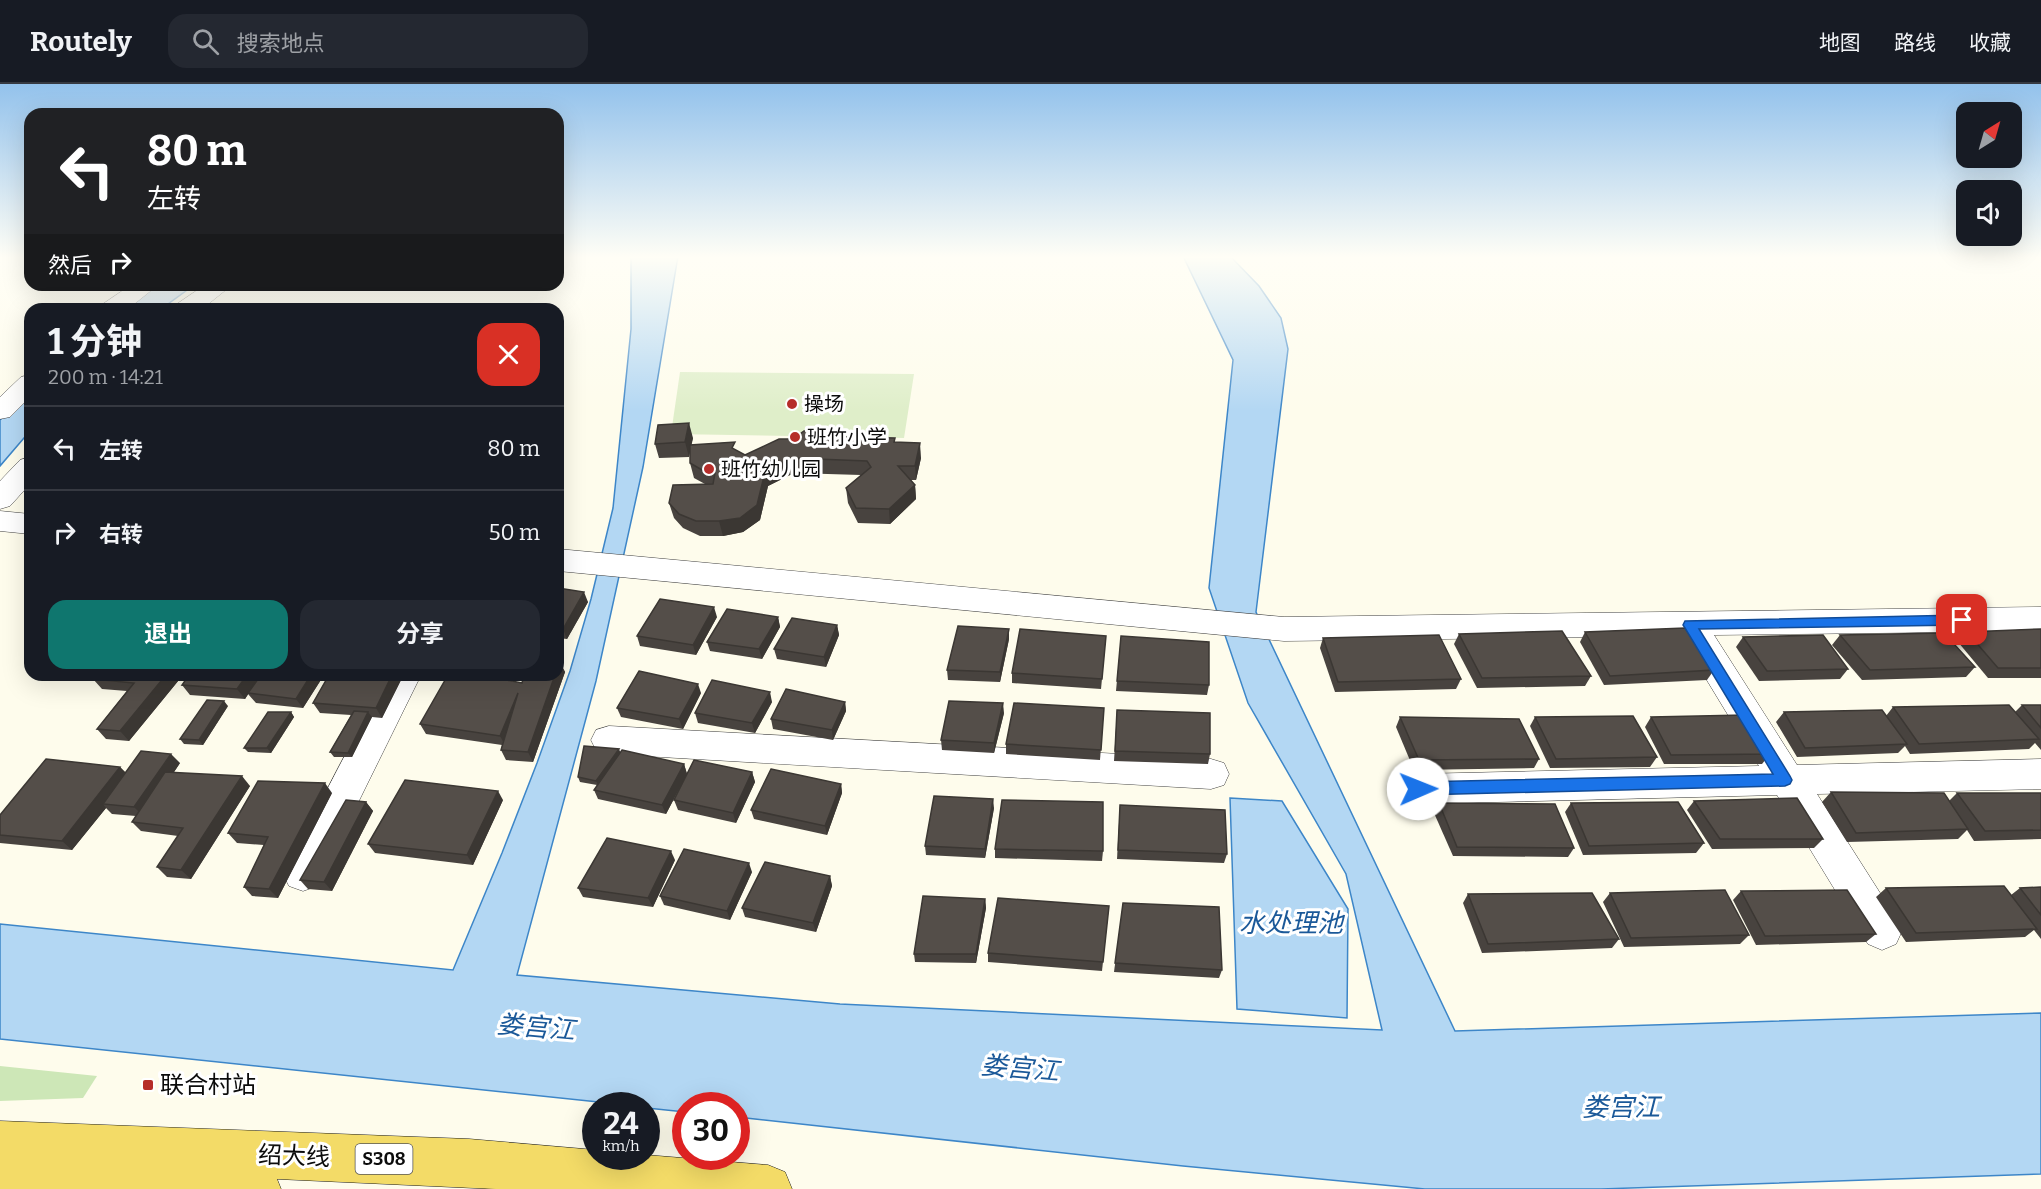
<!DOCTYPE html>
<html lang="zh">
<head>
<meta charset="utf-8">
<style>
	body { margin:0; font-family:Bitter,"Noto Sans SC",serif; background:#242831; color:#f1f3f6; height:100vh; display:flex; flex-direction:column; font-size:22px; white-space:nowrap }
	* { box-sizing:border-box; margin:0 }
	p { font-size:20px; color:#9ea1a6 }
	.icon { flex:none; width:33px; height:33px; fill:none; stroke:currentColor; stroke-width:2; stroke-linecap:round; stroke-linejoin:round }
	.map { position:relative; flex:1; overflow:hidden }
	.drawer { position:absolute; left:24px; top:219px; width:540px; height:378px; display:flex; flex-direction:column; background:#171b24; border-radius:18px; box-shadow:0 6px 24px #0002 }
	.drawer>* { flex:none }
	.banner { position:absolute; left:24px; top:24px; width:540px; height:183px; border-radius:18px; box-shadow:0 6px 24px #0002; background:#202124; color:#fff; overflow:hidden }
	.needle { width:39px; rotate:37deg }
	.controls { position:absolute; left:1956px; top:18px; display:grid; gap:12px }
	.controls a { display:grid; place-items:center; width:66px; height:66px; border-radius:12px; background:#171b24; box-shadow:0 6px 24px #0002; font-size:30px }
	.speed { position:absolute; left:582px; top:1008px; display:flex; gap:12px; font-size:30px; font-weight:700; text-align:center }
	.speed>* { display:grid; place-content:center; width:78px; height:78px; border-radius:50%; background:#171b24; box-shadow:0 6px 24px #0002; line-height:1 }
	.speed small { font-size:15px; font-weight:400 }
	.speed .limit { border:9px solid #d22; background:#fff; color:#111 }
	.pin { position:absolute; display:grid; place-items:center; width:51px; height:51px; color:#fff; margin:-26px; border-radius:12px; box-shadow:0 3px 9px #0006 }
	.me { position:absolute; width:66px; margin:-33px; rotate:89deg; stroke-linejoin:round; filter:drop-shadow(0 0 4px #0008) }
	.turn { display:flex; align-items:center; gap:21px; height:126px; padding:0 24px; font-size:27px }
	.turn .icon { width:78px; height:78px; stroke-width:2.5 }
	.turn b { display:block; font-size:42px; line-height:51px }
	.then { display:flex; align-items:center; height:57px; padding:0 24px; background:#0003; gap:12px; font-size:22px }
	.round { display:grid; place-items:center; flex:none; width:63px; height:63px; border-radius:18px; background:#242831 }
	.head { display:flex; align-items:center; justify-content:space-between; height:102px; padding:0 24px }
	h1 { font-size:36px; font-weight:700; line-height:45px }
	.primary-button { display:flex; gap:12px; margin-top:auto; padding:12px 24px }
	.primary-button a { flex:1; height:69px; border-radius:18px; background:#0f766e; color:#fff; font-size:24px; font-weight:700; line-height:69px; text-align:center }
	.primary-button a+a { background:#242831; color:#f1f3f6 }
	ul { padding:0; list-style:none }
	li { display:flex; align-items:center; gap:18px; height:84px; padding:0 24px; border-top:2px solid #363941 }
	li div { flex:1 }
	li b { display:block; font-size:22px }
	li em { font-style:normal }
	header { display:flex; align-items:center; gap:36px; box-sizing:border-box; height:84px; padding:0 30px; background:#171b24; border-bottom:2px solid #363941 }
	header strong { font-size:28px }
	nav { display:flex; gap:33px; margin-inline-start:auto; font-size:21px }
	.search { width:420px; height:54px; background:#242831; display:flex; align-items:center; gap:15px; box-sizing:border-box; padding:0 21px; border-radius:18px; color:#9ea1a6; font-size:22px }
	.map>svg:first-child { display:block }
	.green { fill:#cde7b7 }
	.pitch { fill:#dfeec9 }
	.water { fill:#b3d7f3; stroke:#3d86c8; stroke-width:1.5 }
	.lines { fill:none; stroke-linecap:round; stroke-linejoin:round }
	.minor-casing { stroke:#3f3f3f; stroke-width:1 }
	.major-casing { stroke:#1d1d1d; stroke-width:1 }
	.minor { fill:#fff; fill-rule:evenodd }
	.major { fill:#f3db67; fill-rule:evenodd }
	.wall { fill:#48433f }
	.shaded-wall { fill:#3b3733 }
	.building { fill:#544e49; stroke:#3b3733; stroke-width:1.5 }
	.route { fill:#1a73e8; stroke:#114b97; stroke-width:1.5 }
	.poi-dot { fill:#b62d2a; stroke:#fff; stroke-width:2 }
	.labels { text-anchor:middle; stroke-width:6; stroke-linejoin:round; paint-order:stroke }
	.shield { fill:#fff; stroke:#555; stroke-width:1.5 }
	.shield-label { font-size:18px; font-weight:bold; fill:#0c0c0c }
	.poi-label { font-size:20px; fill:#0c0c0c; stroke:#fff; text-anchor:start }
	.near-poi-label { font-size:24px; fill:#0c0c0c; stroke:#fff; text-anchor:start }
	.near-street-label { font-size:24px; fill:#0c0c0c; stroke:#fff }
	.near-water-label { font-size:26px; font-style:italic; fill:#1b5999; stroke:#fff }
</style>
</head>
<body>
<header>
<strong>Routely</strong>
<div class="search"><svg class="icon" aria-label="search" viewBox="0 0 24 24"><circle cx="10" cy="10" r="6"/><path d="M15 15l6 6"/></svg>搜索地点</div>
<nav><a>地图</a><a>路线</a><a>收藏</a></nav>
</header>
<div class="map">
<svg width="2041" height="1105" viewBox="0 0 2041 1105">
	<rect width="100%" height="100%" fill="#fefcec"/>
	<path class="green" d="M0,982L97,992L83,1014L0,1017Z"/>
	<path class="pitch" d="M680,288L914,290L904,354L671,350Z"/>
	<g class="water">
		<path d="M631,172H678L643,383L596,597L517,891L840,920L1382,946L1346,790L1248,619L1209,504L1233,276L1183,172H1230L1259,202L1281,234L1288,265L1256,528L1455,947L2041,929V1090L1601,1105H1425L1183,1082L737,1033L736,1022H686L685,1028L647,1024L646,1022L627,1021L0,955V840L453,886L502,769L537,679L570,587L591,515L613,424L631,245Z"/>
		<path d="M156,201H194L161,225H126Z"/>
		<path d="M30,306V347L0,382V336Z"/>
		<path d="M1230,714L1282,717L1348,825L1347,934L1237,925Z"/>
	</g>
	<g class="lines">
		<g class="minor-casing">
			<g id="minor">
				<path d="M131,201H158L128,225H100L103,220Z"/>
				<path d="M205,201H232L202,225H174L177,220Z"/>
				<path d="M30,291V313L10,333L0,335V313L21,293Z"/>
				<path d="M30,373V400L10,422L0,425V397L20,376Z"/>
				<path d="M0,427L30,430V450L0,447Z"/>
				<path d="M558,465L1284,533L2041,523V547L1714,551L1797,681L2041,675V705L1817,710L1896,834L1902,847L1896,860L1882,866L1868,860L1777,711L1418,720L1405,716L1399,705L1405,694L1418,690L1759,682L1680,552L1284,557L558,487Z"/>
				<path d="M387,591H421L317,802L303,807L289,802L283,790Z"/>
				<path d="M609,642L1211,675L1224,679L1229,690L1224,701L1211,705L609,670L596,666L591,656L596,646Z"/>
			</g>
		</g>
		<g class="major-casing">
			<path id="major" d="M0,1037L469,1055L596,1066V1072H646V1071L768,1081L785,1088L792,1105H496L277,1095L281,1105H0Z"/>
		</g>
		<use href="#minor" class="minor"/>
		<use href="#major" class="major"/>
	</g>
	<g class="wall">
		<path d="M812,346L813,352L895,358L921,374L916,396H911L915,401L916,415L890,440L858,439L848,419L846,404L861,391L794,389L768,402L760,436L743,448L723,452H700L683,444L674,434L669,419L705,400L694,394L690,379V366L689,373L659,374L655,360L693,354L691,361L736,367L745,371L793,355Z"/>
		<path d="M558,504L588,518L567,555L558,554Z"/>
		<path d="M717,533L696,571L640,562L637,552Z"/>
		<path d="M778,533L780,543L762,575L710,567L707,558Z"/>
		<path d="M837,541L839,551L826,583L777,575L774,565Z"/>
		<path d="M2041,545V594H1988L1958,558L1967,548Z"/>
		<path d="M1585,548L1714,586L1707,596L1604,601L1580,558Z"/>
		<path d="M1459,550L1591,592L1585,602L1477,604L1454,560Z"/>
		<path d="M1840,551L1975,583L1966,593L1862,596L1832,561Z"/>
		<path d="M1106,552L1101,605L1012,599V589Z"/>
		<path d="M1121,552L1209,601L1207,611L1116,607Z"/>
		<path d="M1743,553L1848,585L1840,595L1759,597L1736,563Z"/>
		<path d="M1323,554L1461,595L1456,605L1335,608L1320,564Z"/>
		<path d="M1009,555L1000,598L948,596L947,586Z"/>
		<path d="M560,578L565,588L533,678L506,676L501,666L502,661L426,650L420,640L522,599Z"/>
		<path d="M183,591L129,657L106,655L97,645L127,607L102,605L93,595Z"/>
		<path d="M189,591H324L303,624L256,619L248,610L245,615L190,611L182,601Z"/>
		<path d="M329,591H400L402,594L382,634L372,633L352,673H334L330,668L351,631L320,629L313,619Z"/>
		<path d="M701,609L683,645L621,633L617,624Z"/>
		<path d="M772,618L755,649L698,639L695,629Z"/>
		<path d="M845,618L846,627L833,656L773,645L771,635Z"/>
		<path d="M2022,621H2041V666L2035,659L2029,665L1910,670L1905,662L1898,669L1797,673L1776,638L1784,628L1886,632L1893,623L2015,628Z"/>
		<path d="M228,622L203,661L184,660L180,655Z"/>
		<path d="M1104,624L1100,676L1006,670V660Z"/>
		<path d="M1117,626L1210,670L1208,680L1114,677Z"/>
		<path d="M291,628L294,633L271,669L248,668L244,664Z"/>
		<path d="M1004,629L994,669L942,666L941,656Z"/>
		<path d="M1400,633L1539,675L1534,684L1414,686L1396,643Z"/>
		<path d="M1535,633L1657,673L1650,683L1550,684L1530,642Z"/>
		<path d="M1651,633L1770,670L1762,680H1664L1645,643Z"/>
		<path d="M620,668L684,680L687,690L666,730L598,715L594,706L597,701L580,698L578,693Z"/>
		<path d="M180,679L174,688L250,702L191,795L167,793L157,783L178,752L141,747L132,738L136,732L112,730L106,724L72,766L0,759V731L120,683L126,689Z"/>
		<path d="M752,688L755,698L736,739L678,726L674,716Z"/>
		<path d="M841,700L842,709L827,751L754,735L751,726Z"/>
		<path d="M1831,708L1949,717L1957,709H2041V755L1974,757L1967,746L1958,755L1847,758L1822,718Z"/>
		<path d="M332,709L278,814L252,812L244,803L264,761L237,759L228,749Z"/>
		<path d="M503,716L473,781L375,769L368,760Z"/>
		<path d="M1694,717L1823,755L1814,764L1712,765L1687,726Z"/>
		<path d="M366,718L373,727L332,807L308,805L300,796Z"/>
		<path d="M1439,719L1574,764L1568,773L1453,772L1434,729Z"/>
		<path d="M1571,719L1704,759L1696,769L1583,771L1565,728Z"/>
		<path d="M1120,721L1227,770L1224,779L1117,775Z"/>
		<path d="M994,724L985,774L926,771L925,762Z"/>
		<path d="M995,765L1103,767L1102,777L995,774Z"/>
		<path d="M675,776L653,823L583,813L578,804Z"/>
		<path d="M752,788L730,836L664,821L660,812Z"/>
		<path d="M830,792L832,802L816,848L745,833L742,824Z"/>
		<path d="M2041,803V855L2034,846L2025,853L1906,858L1876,813L1886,804L2011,811L2020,804Z"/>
		<path d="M1741,807L1876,850L1866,858L1756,861L1733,816Z"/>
		<path d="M1610,809L1749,851L1740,860L1624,863L1603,818Z"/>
		<path d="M1468,810L1619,855L1612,864L1482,869L1463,819Z"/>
		<path d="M985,815L986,824L976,879L915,878L914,870Z"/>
		<path d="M1123,819L1222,886L1219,894L1114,888Z"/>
		<path d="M1109,822L1102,887L988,878V869Z"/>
	</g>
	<g class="shaded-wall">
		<path d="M689,339L693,354L689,373L685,358Z"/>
		<path d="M920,359L921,374L916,396L915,382Z"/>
		<path d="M791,374L794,389L768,402L760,436L743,448L723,452L719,437L765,388Z"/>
		<path d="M915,401L916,415L890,440L889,425Z"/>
		<path d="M584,508L588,518L567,555L563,545Z"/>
		<path d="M714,523L717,533L696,571L693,561Z"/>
		<path d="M778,533L780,543L762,575L759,565Z"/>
		<path d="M837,541L839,551L826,583L824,573Z"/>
		<path d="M1009,545V555L1000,598V588Z"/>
		<path d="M560,578L565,588L533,678L528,668L555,591H558V584Z"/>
		<path d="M166,591H183L129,657L120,647Z"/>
		<path d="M247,591H261L245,615L237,605Z"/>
		<path d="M311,591H324L303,624L296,615Z"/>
		<path d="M392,591H400L402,594L382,634L376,624Z"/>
		<path d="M698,600L701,609L683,645L679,635Z"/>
		<path d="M770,608L772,618L755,649L752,639Z"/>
		<path d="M518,609L505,661L500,652Z"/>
		<path d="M224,617L228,622L203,661L199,656Z"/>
		<path d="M845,618L846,627L833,656L832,646Z"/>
		<path d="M1003,619L1004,629L994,669V659Z"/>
		<path d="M291,628L294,633L271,669L267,664Z"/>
		<path d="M368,628L372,633L352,673L348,669Z"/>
		<path d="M619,665L621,670L599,702L596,697Z"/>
		<path d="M171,670L180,679L144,733L134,723Z"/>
		<path d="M684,680L687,690L666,730L662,721Z"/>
		<path d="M120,683L130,693L103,720L106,724L72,766L62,757Z"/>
		<path d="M752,688L755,698L736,739L733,729Z"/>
		<path d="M242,692L250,702L191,795L181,786Z"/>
		<path d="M325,699L332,709L278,814L269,805Z"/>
		<path d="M841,700L842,709L827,751L825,742Z"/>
		<path d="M498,707L503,716L473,781L467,771Z"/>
		<path d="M993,715L994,724L985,774V765Z"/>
		<path d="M366,718L373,727L332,807L324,798Z"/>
		<path d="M671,767L675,776L653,823L648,814Z"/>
		<path d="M749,779L752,788L730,836L727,827Z"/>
		<path d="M830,792L832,802L816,848L813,839Z"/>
		<path d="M985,815L986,824L976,879V870Z"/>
	</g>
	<g class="building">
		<path d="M689,339L685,358L655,360L658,341Z"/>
		<path d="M812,346L811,352L895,354L894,358L920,359L915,382H898L915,401L889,425L856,424L846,404L871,383L867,377L791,374L765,388L757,421L740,434L719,437H696L679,430L669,419L673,401L713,400L715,389L702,386L690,379V361L735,358L732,364L745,371L779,355H793L804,347Z"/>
		<path d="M558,504L584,508L563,545L558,544Z"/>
		<path d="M660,515L714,523L693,561L637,552Z"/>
		<path d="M727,525L778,533L759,565L707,558Z"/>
		<path d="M792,534L837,541L824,573L774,565Z"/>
		<path d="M958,542L1009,545L1000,588L947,586Z"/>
		<path d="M1685,544L1714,586L1610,592L1585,548Z"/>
		<path d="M1020,545L1106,552L1102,595L1012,589Z"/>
		<path d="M2041,545V584H1998L1967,548Z"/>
		<path d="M1562,547L1591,592L1482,594L1459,550Z"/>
		<path d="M1944,549L1975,583L1870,586L1840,551Z"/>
		<path d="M1439,551L1461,595L1338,598L1323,554Z"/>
		<path d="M1823,551L1848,585L1767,587L1743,553Z"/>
		<path d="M1121,552L1209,558V601L1117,597Z"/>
		<path d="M639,587L698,600L679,635L617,624Z"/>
		<path d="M97,591H166L120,647L97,645L134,599L93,595Z"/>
		<path d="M189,591H247L237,605L182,601Z"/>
		<path d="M261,591H311L296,615L248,609Z"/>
		<path d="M329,591H392L376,624L313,619Z"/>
		<path d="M448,591H481L522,599L524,591H555L528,668L501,666L518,609L500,652L420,640Z"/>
		<path d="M712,596L770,608L752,639L695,629Z"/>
		<path d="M786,605L845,618L832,646L771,635Z"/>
		<path d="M207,616L224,617L199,656L180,655Z"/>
		<path d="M949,617L1003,619L994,659L941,656Z"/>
		<path d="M1014,619L1104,624L1101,666L1006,660Z"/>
		<path d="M2009,621L2039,655L1919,660L1893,623Z"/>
		<path d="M2022,621H2041V644Z"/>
		<path d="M1117,626L1210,629V670L1115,667Z"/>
		<path d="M1882,626L1907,660L1805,664L1784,628Z"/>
		<path d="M354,627L368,628L348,669L330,668Z"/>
		<path d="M268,628H291L267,664H244Z"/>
		<path d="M1745,631L1770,670L1671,671L1651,633Z"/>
		<path d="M1633,632L1657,673L1556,675L1535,633Z"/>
		<path d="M1400,633L1519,635L1539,675L1419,676Z"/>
		<path d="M584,662L619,665L596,697L578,693Z"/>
		<path d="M622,666L684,680L662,721L594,706Z"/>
		<path d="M141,667L171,670L134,723L103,720Z"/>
		<path d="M46,675L120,683L62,757L0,751V731Z"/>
		<path d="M694,676L752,688L733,729L674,716Z"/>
		<path d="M771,685L841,700L825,742L751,726Z"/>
		<path d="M165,688L242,692L181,786L157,783L183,744L132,738Z"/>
		<path d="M405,696L498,707L467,771L368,760Z"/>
		<path d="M258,697L325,699L269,805L244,803L268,753L228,749Z"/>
		<path d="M1831,708L1944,709L1968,745L1856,749Z"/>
		<path d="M1957,709H2041V746L1985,747Z"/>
		<path d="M934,712L993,715L985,765L925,762Z"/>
		<path d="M1797,714L1823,755H1720L1694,717Z"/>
		<path d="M346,716L366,718L324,798L300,796Z"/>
		<path d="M1002,716L1103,718V767L995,765Z"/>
		<path d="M1678,718L1704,759L1589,762L1571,719Z"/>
		<path d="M1439,719L1555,720L1574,764L1457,763Z"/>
		<path d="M1120,721L1225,726L1227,770L1118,766Z"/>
		<path d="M607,754L671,767L648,814L578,804Z"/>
		<path d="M684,765L749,779L727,827L660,812Z"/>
		<path d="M765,778L830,792L813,839L742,824Z"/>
		<path d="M2004,802L2037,845L1916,849L1886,804Z"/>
		<path d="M2041,803V831L2020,804Z"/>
		<path d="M1725,806L1749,851L1631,854L1610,809Z"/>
		<path d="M1847,806L1876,850L1765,852L1741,807Z"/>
		<path d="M1592,809L1619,855L1488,860L1468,810Z"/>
		<path d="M923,812L985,815L976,870H914Z"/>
		<path d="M998,814L1109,822L1103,878L988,869Z"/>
		<path d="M1123,819L1219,823L1222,886L1115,879Z"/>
	</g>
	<linearGradient id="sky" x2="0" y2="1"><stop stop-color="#93c2ec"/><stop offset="0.53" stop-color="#fffef6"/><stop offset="1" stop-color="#fffef6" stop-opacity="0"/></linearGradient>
	<rect width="2041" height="327" fill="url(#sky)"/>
	<path class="route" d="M1962,531L1969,536L1962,541L1699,545L1790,692L1792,696L1790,700L1785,702L1418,711L1412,709L1410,705L1412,700L1418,698L1773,690L1685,544L1683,541L1685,537Z"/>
	<g class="poi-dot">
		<circle cx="792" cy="320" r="6"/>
		<circle cx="795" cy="353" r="6"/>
		<circle cx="709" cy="385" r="6"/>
		<rect x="142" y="995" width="12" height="12" rx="3"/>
	</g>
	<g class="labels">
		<rect class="shield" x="355.5" y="1060" width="57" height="30" rx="4.5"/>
		<g class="shield-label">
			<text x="384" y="1081">S308</text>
		</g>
		<g class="poi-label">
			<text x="804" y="327">操场</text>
			<text x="807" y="360">班竹小学</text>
			<text x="721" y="392">班竹幼儿园</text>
		</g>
		<g class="near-poi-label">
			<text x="160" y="1009">联合村站</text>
		</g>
		<g class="near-street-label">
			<text transform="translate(294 1072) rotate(2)" y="8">绍大线</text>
		</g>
		<g class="near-water-label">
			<text x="1291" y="848">水处理池</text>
			<text transform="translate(536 943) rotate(5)" y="9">娄宫江</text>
			<text transform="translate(1020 984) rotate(5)" y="9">娄宫江</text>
			<text x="1621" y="1032">娄宫江</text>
		</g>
	</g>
</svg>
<div class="controls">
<a><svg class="needle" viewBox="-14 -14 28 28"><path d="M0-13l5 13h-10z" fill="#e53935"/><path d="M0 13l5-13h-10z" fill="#9ea1a6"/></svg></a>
<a><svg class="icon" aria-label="sound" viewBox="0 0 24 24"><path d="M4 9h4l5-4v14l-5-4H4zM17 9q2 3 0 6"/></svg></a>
</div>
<div class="speed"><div>24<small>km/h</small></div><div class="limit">30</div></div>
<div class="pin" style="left:1962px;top:536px;background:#d93025"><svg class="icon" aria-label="arrive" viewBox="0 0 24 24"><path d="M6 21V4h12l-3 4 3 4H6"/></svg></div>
<svg class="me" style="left:1418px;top:705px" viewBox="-20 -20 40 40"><circle r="19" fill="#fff"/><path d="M0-13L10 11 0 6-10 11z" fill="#1a73e8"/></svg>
<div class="banner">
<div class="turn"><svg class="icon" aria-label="left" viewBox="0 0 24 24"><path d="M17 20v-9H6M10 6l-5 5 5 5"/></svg><div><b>80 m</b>左转</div></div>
<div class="then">然后<svg class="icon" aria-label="right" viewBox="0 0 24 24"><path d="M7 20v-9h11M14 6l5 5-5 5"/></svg></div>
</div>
<section class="drawer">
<div class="head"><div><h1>1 分钟</h1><p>200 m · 14:21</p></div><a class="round" style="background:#d93025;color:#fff"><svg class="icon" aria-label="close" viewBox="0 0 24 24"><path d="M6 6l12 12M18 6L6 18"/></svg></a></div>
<ul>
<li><svg class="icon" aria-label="left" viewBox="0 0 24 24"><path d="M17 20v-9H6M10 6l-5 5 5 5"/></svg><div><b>左转</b></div><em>80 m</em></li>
<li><svg class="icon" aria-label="right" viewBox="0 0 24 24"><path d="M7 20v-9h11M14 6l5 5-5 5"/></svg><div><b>右转</b></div><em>50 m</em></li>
</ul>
<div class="primary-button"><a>退出</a><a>分享</a></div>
</section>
</div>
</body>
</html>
